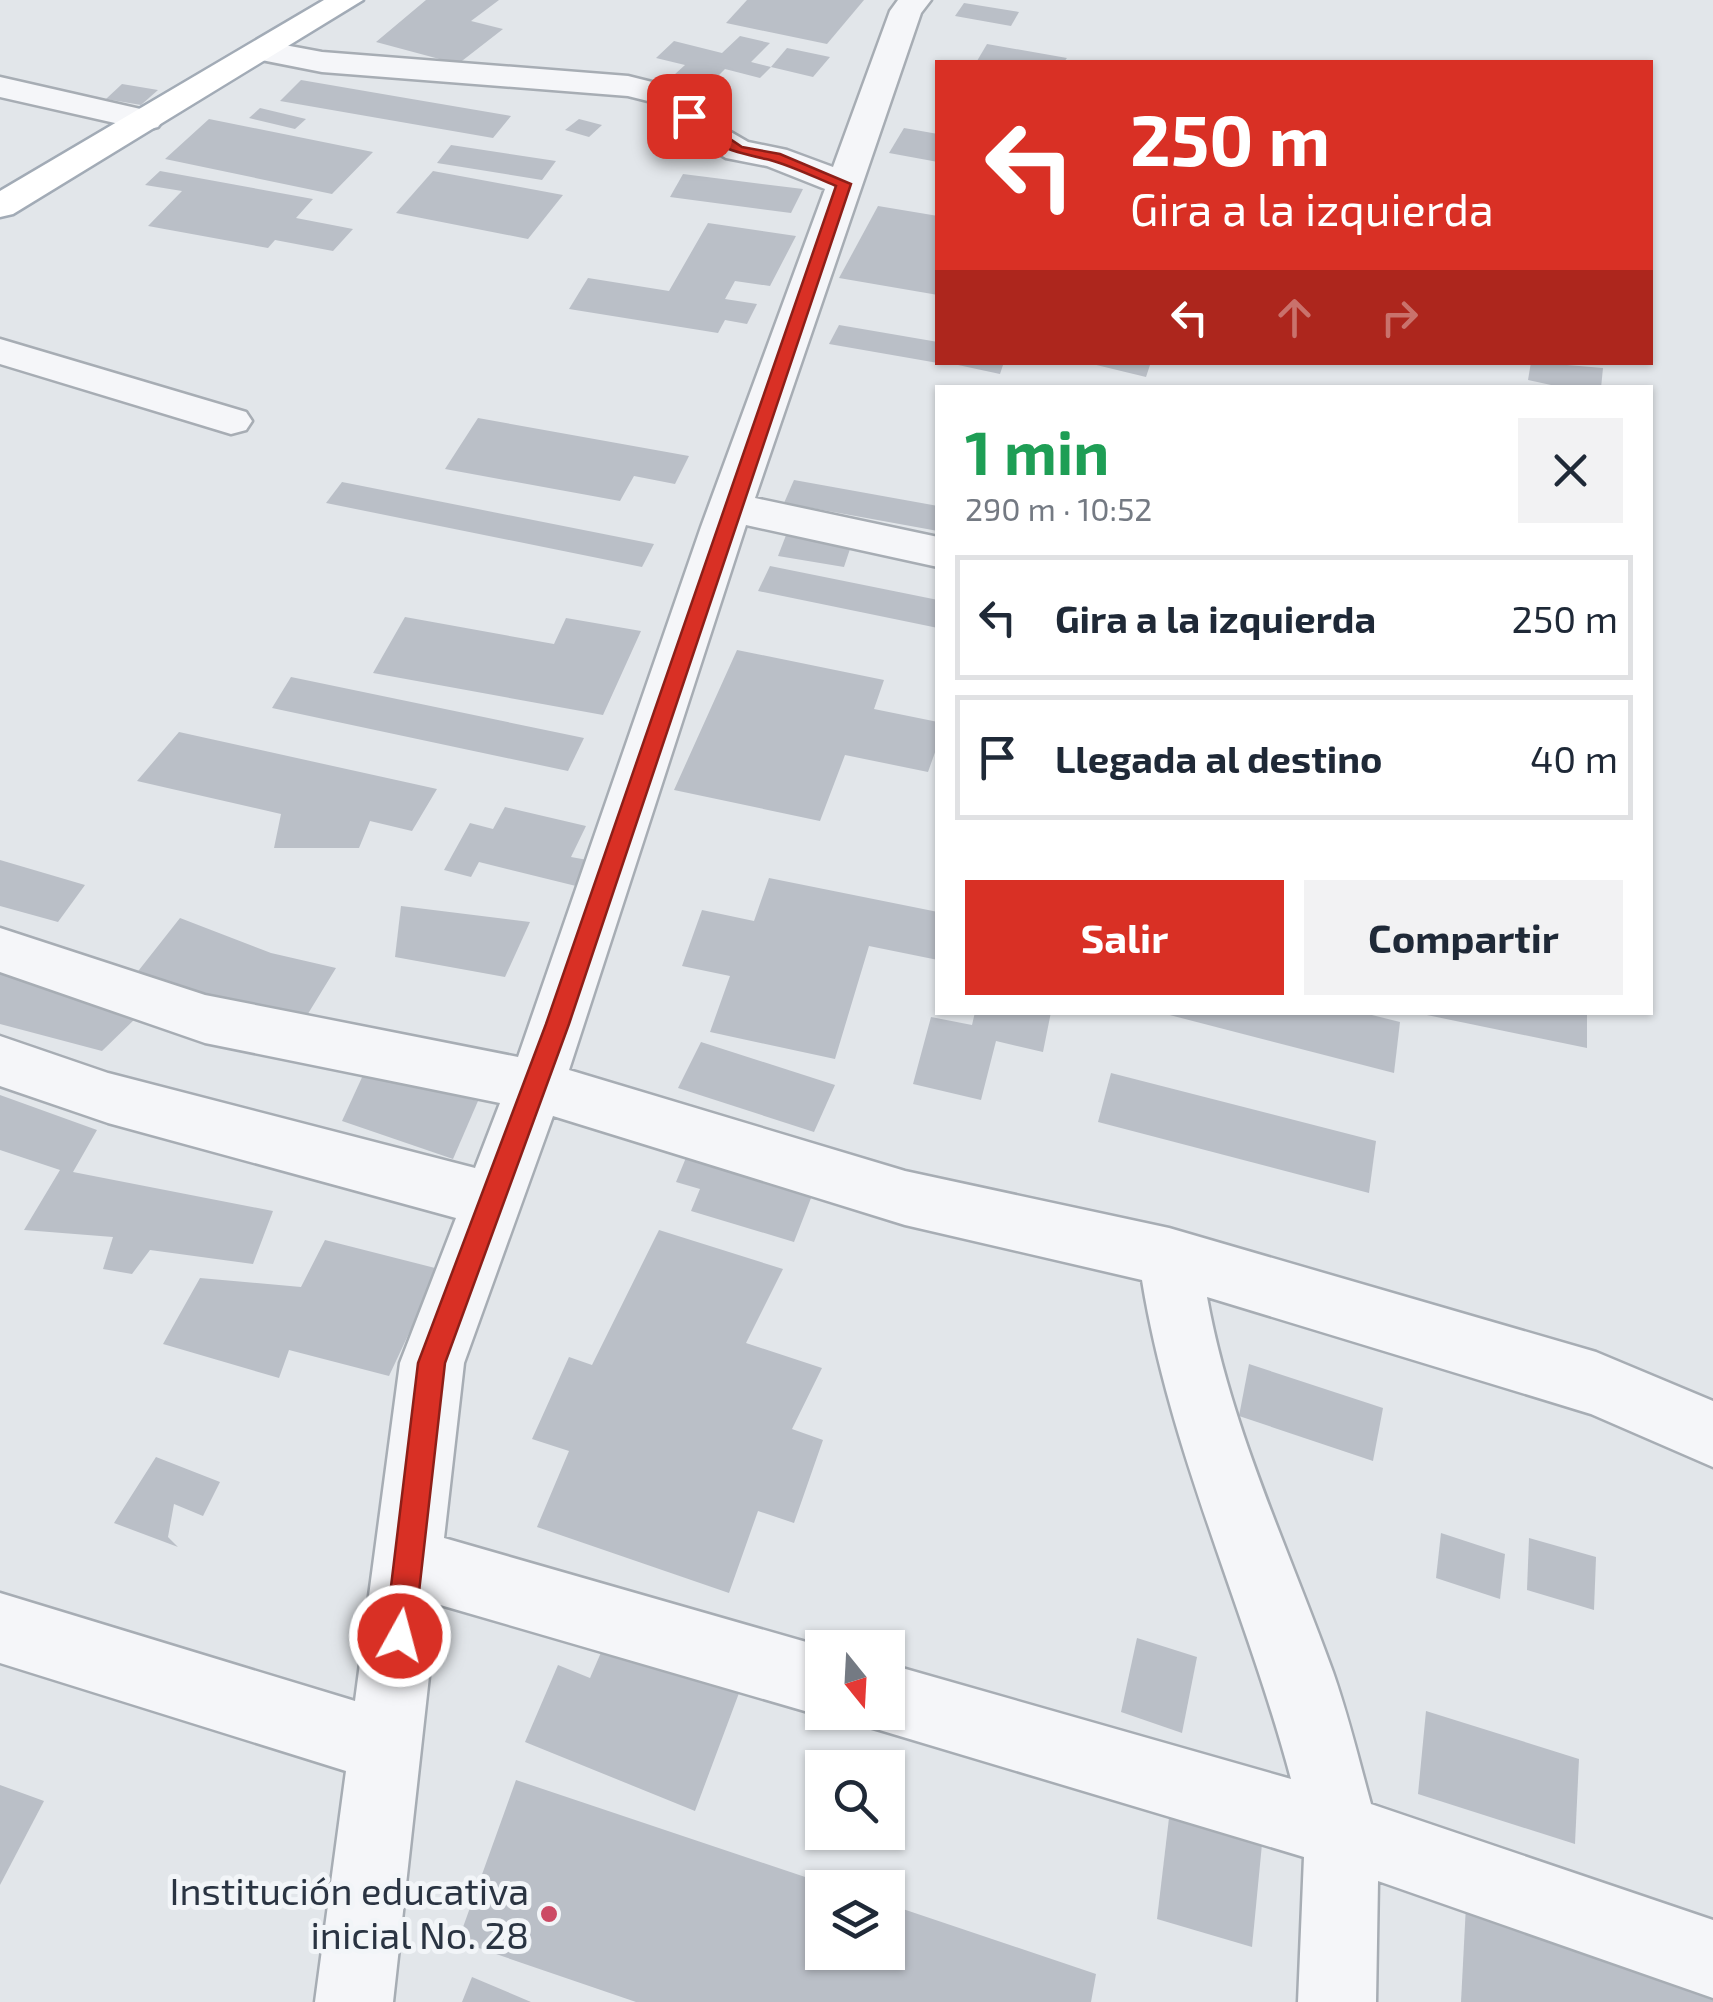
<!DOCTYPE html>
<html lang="es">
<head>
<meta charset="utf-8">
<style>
	body { margin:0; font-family:"Exo 2",sans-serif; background:#f2f2f3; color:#1f2937; height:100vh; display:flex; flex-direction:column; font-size:38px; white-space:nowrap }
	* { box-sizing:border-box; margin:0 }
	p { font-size:32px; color:#747a83 }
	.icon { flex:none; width:55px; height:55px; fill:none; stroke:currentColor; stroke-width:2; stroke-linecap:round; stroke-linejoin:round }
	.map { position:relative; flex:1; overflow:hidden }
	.panel { position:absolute; left:935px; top:385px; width:718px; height:630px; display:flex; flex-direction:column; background:#fff; border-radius:0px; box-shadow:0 2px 8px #0004 }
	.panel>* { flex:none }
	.top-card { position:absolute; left:935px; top:60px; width:718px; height:305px; border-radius:0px; box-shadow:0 2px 8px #0004; background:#d93025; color:#fff; overflow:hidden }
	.needle { width:65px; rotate:162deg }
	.fabs { position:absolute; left:805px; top:1630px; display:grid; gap:20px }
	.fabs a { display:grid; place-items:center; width:100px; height:100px; border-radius:0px; background:#fff; box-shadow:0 2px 8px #0004; font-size:50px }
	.pin { position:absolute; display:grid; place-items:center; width:85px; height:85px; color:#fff; margin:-42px; border-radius:20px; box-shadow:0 5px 15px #0006 }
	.me { position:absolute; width:110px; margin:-55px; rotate:7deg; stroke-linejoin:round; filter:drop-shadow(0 0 8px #0008) }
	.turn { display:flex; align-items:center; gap:35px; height:210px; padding:0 30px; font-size:45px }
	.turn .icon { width:130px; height:130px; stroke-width:2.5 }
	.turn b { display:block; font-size:70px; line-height:85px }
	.lanes { display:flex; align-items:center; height:95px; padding:0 30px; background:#0003; justify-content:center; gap:50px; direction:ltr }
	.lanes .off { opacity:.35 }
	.round { display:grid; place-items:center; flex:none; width:105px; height:105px; border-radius:0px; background:#f2f2f3 }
	.head { display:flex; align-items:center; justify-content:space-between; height:170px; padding:0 30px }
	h1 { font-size:60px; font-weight:700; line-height:75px; color:#1e9e55 }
	.button { display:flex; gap:20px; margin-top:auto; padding:20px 30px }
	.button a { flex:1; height:115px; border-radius:0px; background:#d93025; color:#fff; font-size:40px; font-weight:700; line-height:115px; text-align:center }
	.button a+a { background:#f2f2f3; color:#1f2937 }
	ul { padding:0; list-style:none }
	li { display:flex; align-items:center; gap:30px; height:125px; margin:0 20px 15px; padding:0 10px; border:5px solid #e0e1e3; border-radius:0px }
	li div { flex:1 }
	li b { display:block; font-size:38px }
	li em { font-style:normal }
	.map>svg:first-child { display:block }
	.building { fill:#babfc7 }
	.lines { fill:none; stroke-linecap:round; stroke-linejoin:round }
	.minor-casing { stroke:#a7adb4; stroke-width:5 }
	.major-casing { stroke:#a2abb6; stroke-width:5 }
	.minor { fill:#f5f6f9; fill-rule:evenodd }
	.major { fill:#fff; fill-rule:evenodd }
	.route { fill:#d93025; stroke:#8d1f18; stroke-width:2.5 }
	.poi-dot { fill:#cc4a65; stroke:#f2f5f8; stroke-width:4 }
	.labels { text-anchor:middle; stroke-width:10; stroke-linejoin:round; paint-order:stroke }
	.near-poi-label { font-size:38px; fill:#2a3442; stroke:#f2f5f8; text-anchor:end }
</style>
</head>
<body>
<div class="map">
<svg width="1713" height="2002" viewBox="0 0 1713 2002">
	<rect width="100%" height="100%" fill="#e2e6ea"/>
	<g class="building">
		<path d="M426,0H499L471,21L503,29L458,64L376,42Z"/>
		<path d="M747,0H864L827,44L726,23Z"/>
		<path d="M964,3L1019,12L1011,26L955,16Z"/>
		<path d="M740,36L770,43L751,62L771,67L760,78L725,69L710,84L674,75L685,65L656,58L674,41L722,53Z"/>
		<path d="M987,44L1067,58L1064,62L977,61Z"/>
		<path d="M787,48L830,57L813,77L771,67Z"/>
		<path d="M301,80L400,97L511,116L493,138L280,101Z"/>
		<path d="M122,84L158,90L141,105L106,99Z"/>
		<path d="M260,108L306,119L295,129L249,118Z"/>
		<path d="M209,119L343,146L373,152L332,194L165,159Z"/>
		<path d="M579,119L602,125L589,137L565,130Z"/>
		<path d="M904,128L938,134V162L889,153Z"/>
		<path d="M451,145L556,161L542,180L437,163Z"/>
		<path d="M160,171L313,199L296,218L353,229L333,251L275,240L268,248L148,226L182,191L145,185Z"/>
		<path d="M433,171L563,195L528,239L396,213Z"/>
		<path d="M683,174L803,189L791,213L670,197Z"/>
		<path d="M878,206L938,216V295L839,278Z"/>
		<path d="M708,223L796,236L770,286L735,281L725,299L757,304L747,324L725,320L718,333L569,309L588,278L669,291Z"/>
		<path d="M839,325L938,342V363L829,344Z"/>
		<path d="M944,362H1004L1000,374Z"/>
		<path d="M1084,362H1151L1146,377Z"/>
		<path d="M1531,362L1603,368L1601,388H1565L1528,380Z"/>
		<path d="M478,418L689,456L675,484L634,476L620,501L445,469Z"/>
		<path d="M794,480L938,506V531L784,503Z"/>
		<path d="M342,482L654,544L642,567L326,503Z"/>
		<path d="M788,530L853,540L844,567L778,556Z"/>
		<path d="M770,566L938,600V628L758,591Z"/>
		<path d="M405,617L554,644L566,618L641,631L603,715L373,673Z"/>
		<path d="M737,650L884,680L874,709L938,722V744L928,772L845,755L820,821L674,790Z"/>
		<path d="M291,677L584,738L568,771L272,708Z"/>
		<path d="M179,732L437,789L412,831L370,821L359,848H274L281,814L137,781Z"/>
		<path d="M505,807L586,826L571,857L593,861L580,887L479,862L471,877L444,870L470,823L493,829Z"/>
		<path d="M0,860L85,885L58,922L0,906Z"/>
		<path d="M769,878L938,912V960L869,946L835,1059L710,1032L730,976L682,966L702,910L754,921Z"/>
		<path d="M401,906L530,922L505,977L395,957Z"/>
		<path d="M180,918L271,953L336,968L306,1017L128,984Z"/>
		<path d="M0,967L139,1015L102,1051L0,1024Z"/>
		<path d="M975,1012H1051L1043,1052L996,1041L981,1100L913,1084L931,1017L972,1025Z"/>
		<path d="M1158,1012H1360L1400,1022L1394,1073Z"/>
		<path d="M1423,1012H1587V1048L1422,1014Z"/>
		<path d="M701,1042L835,1085L814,1132L678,1088Z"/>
		<path d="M364,1073L478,1101L453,1159L342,1121Z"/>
		<path d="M1111,1073L1376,1141L1369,1193L1098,1122Z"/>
		<path d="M0,1095L97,1130L73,1172L273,1211L253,1264L150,1250L132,1274L103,1269L113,1237L24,1230L60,1170L0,1150Z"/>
		<path d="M692,1143L818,1180L794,1242L691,1211L700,1189L676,1182Z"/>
		<path d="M659,1230L783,1269L746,1343L822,1368L792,1429L823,1440L794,1523L758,1511L729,1593L537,1527L569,1451L532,1439L569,1357L592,1365Z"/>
		<path d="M325,1240L439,1269L389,1376L289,1350L279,1378L163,1344L200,1278L301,1287Z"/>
		<path d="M1249,1364L1383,1408L1373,1461L1239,1416Z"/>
		<path d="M156,1457L220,1482L203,1516L174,1504L168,1537L178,1547L114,1523Z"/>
		<path d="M1441,1533L1505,1554L1500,1599L1436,1578Z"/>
		<path d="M1529,1538L1596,1557L1594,1610L1527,1590Z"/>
		<path d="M609,1634L742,1685L695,1811L525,1742L558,1665L590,1678Z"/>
		<path d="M1137,1638L1197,1657L1182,1733L1121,1712Z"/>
		<path d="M1426,1711L1579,1759L1575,1844L1418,1794Z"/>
		<path d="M516,1780L835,1887L822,1888V1952H888V1904L1096,1974L1091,2002H636L458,1941Z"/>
		<path d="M0,1785L44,1801L0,1885Z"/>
		<path d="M1169,1818L1262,1844L1252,1947L1157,1919Z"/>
		<path d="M1466,1905L1713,1982V2002H1461Z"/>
		<path d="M472,1977L531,2002H462Z"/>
	</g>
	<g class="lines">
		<g class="minor-casing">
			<g id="minor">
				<path d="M898,0H931L921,13L755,498L938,537V567L746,525L569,1070L905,1171L1169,1228L1596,1352L1713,1401V1467L1591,1414L1207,1297C1231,1429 1288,1547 1333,1672C1348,1715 1359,1760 1371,1804L1713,1920V1998L1378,1881L1376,2002H1298L1304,1857L863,1725L857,1712H888V1664L1291,1779C1246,1611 1170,1452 1142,1280L905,1225L553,1116L464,1363L444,1538L827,1648H822V1712H832L822,1716L437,1604L393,2002H315L346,1771L0,1663V1593L355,1701L400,1363L456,1218L108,1123L0,1086V1036L108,1073L475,1168L500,1103L205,1043L0,972V928L205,995L518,1057L701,527L825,189L767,166L726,158L686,134L656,103L628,96L322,72L251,58L247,51L263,41L322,52L628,76L680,89L710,120L748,142L787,150L833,167L890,11Z"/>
				<path d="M0,77L158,113L163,120L158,127L146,130L0,97Z"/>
				<path d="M0,339L246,412L252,421L246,430L231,434L0,364Z"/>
			</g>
		</g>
		<g class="major-casing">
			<path id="major" d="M324,0H363L13,214L0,217V191Z"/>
		</g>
		<use href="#minor" class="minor"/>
		<use href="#major" class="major"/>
	</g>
	<path class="route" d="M689,111L742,147L780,154L851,184L569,1024L445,1363L414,1636L410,1646L400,1650L389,1646L385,1636L418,1363L546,1024L836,186C814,177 792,166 770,160C735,152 704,146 682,116Z"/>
	<circle class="poi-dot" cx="549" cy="1914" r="10"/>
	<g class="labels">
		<g class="near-poi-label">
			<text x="529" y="1905">Institución educativa<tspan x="529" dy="44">inicial No. 28</tspan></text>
		</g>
	</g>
</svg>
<div class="fabs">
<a><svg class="needle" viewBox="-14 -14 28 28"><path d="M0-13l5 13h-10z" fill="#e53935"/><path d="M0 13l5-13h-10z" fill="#747a83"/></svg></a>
<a><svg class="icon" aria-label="search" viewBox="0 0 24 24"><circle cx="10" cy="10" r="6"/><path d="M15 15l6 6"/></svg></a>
<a><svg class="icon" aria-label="layers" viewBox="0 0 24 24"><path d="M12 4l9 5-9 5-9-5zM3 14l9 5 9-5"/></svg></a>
</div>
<div class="pin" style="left:689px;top:116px;background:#d93025"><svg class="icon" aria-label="arrive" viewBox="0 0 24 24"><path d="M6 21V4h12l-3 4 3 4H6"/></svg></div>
<svg class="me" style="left:400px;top:1636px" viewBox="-20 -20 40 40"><circle r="17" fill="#d93025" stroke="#fff" stroke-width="3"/><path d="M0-11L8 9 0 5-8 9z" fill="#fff"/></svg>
<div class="top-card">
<div class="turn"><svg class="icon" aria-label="left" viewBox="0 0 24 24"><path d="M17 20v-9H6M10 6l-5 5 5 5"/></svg><div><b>250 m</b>Gira a la izquierda</div></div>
<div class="lanes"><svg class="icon" aria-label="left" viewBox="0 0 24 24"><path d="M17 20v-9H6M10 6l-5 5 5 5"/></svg><svg class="icon off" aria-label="ahead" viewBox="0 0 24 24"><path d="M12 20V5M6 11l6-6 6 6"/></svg><svg class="icon off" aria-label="right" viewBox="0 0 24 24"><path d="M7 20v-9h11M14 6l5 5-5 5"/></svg></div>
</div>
<section class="panel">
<div class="head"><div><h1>1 min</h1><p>290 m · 10:52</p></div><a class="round"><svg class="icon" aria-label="close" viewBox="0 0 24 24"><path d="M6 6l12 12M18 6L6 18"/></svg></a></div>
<ul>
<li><svg class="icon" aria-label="left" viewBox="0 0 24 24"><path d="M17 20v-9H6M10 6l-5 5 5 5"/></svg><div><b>Gira a la izquierda</b></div><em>250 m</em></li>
<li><svg class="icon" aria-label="arrive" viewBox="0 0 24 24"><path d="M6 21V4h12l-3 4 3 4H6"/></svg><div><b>Llegada al destino</b></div><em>40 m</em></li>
</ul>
<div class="button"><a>Salir</a><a>Compartir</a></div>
</section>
</div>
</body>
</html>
